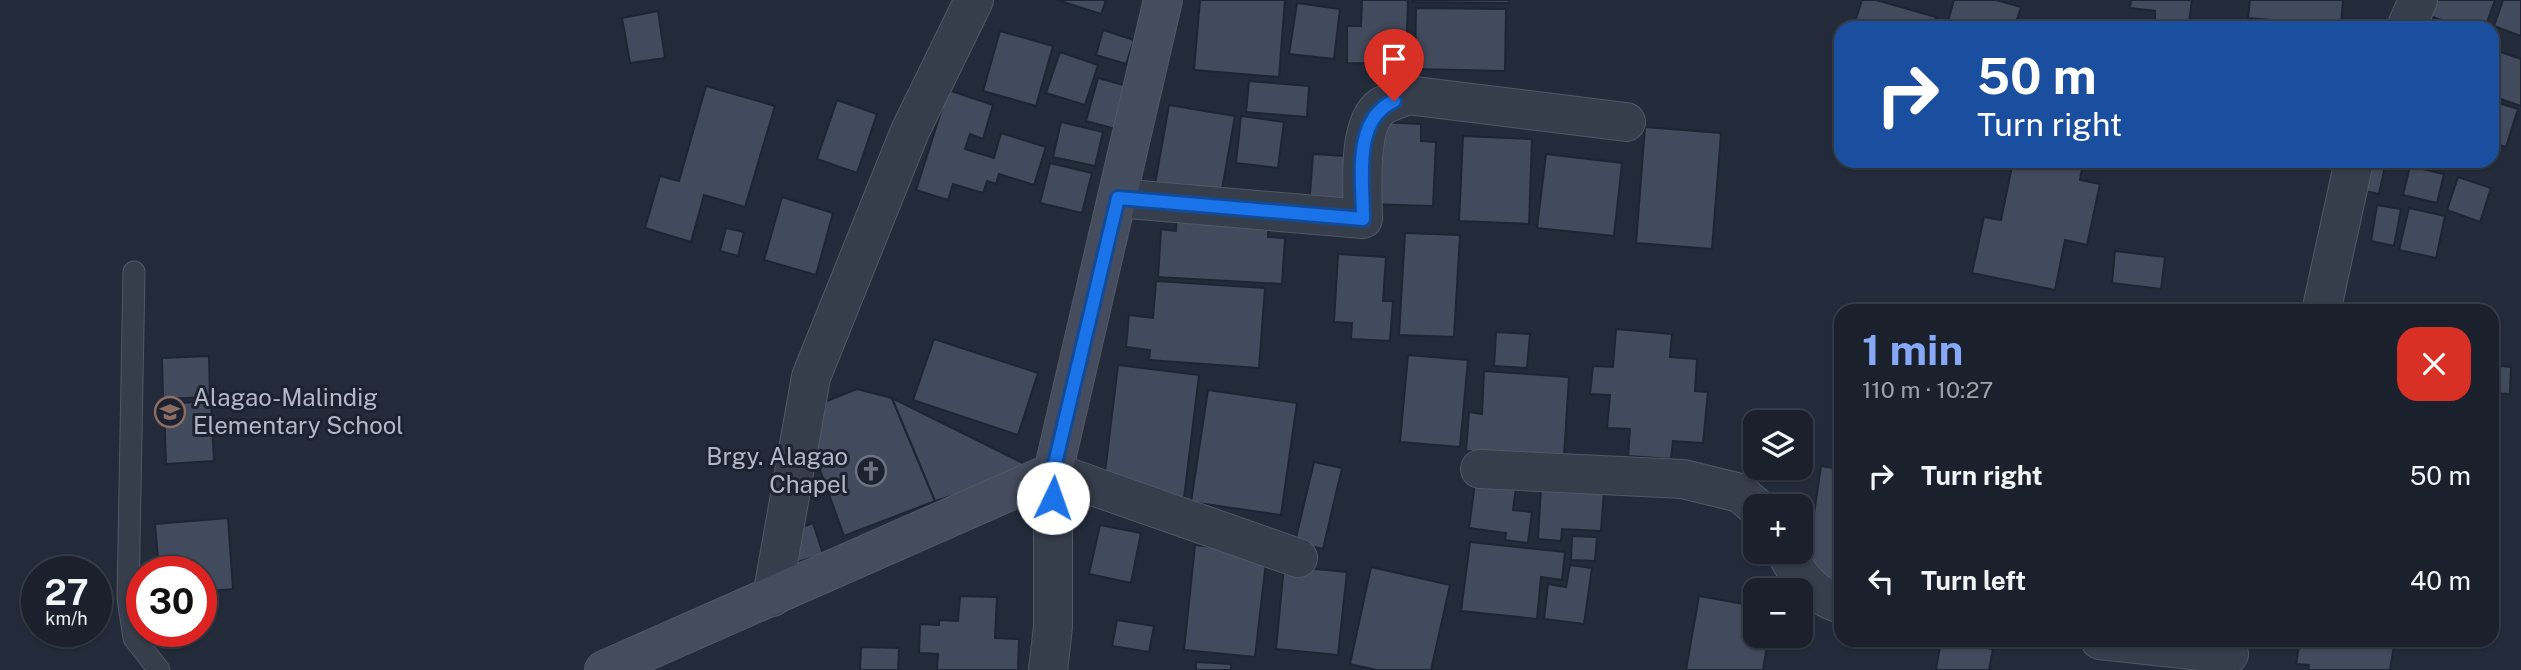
<!DOCTYPE html>
<html lang="en">
<head>
<meta charset="utf-8">
<style>
	body { margin:0; font-family:"Public Sans",sans-serif; background:#232834; color:#f1f3f6; height:100vh; display:flex; flex-direction:column; font-size:26px; white-space:nowrap }
	* { box-sizing:border-box; margin:0 }
	p { font-size:23px; color:#9fa3a9 }
	.icon { flex:none; width:38px; height:38px; fill:none; stroke:currentColor; stroke-width:2; stroke-linecap:round; stroke-linejoin:round }
	.map { position:relative; flex:1; overflow:hidden }
	.side { position:absolute; left:1834px; top:304px; width:665px; height:343px; display:flex; flex-direction:column; background:#1a202c; border-radius:21px; box-shadow:0 2px 5px #0004,0 0 0 2px #383e48 }
	.side>* { flex:none }
	.guide { position:absolute; left:1834px; top:21px; width:665px; height:147px; border-radius:21px; box-shadow:0 2px 5px #0004,0 0 0 2px #383e48; background:#1a4fa0; color:#fff; overflow:hidden }
	.fabs { position:absolute; left:1743px; top:410px; display:grid; gap:14px }
	.fabs a { display:grid; place-items:center; width:70px; height:70px; border-radius:14px; background:#1a202c; box-shadow:0 2px 5px #0004,0 0 0 2px #383e48; font-size:35px }
	.speed { position:absolute; left:21px; top:556px; display:flex; gap:14px; font-size:35px; font-weight:700; text-align:center }
	.speed>* { display:grid; place-content:center; width:91px; height:91px; border-radius:50%; background:#1a202c; box-shadow:0 2px 5px #0004,0 0 0 2px #383e48; line-height:1 }
	.speed small { font-size:18px; font-weight:400 }
	.speed .limit { border:10px solid #d22; background:#fff; color:#111 }
	.pin { position:absolute; display:grid; place-items:center; width:60px; height:60px; color:#fff; margin:-72px -30px; border-radius:50% 50% 50% 0; rotate:-45deg; box-shadow:0 0 7px #0007 }
	.pin .icon { rotate:45deg }
	.me { position:absolute; width:77px; margin:-38px; rotate:3deg; stroke-linejoin:round; filter:drop-shadow(0 0 5px #0008) }
	.turn { display:flex; align-items:center; gap:24px; height:147px; padding:0 28px; font-size:32px }
	.turn .icon { width:91px; height:91px; stroke-width:2.5 }
	.turn b { display:block; font-size:49px; line-height:60px }
	.round { display:grid; place-items:center; flex:none; width:74px; height:74px; border-radius:21px; background:#232834 }
	.headline { display:flex; align-items:center; justify-content:space-between; height:119px; padding:0 28px }
	h1 { font-size:42px; font-weight:700; line-height:52px; color:#86a8f7 }
	ul { padding:0; list-style:none }
	li { display:flex; align-items:center; gap:21px; height:105px; padding:0 28px }
	li div { flex:1 }
	li b { display:block; font-size:26px }
	li em { font-style:normal }
	.map>svg:first-child { display:block }
	.building { fill:#424a5d; stroke:#1d2432; stroke-width:2 }
	.lines { fill:none; stroke-linecap:round; stroke-linejoin:round }
	.lane-casing { stroke:#515866; stroke-width:23 }
	.street-casing { stroke:#515866; stroke-width:40 }
	.secondary-casing { stroke:#515866; stroke-width:40 }
	.lane { stroke:#363d4b; stroke-width:21 }
	.street { stroke:#363d4b; stroke-width:38 }
	.secondary { stroke:#444c5e; stroke-width:38 }
	.route-casing { stroke:#114b97; stroke-width:18 }
	.route { stroke:#1a73e8; stroke-width:12 }
	.labels { text-anchor:middle; stroke-width:6; stroke-linejoin:round; paint-order:stroke }
	.poi-label { font-size:24px; fill:#b2b8c7; stroke:#1c2230; text-anchor:start }
</style>
</head>
<body>
<div class="map">
<svg width="2521" height="670" viewBox="0 0 2521 670">
	<rect width="100%" height="100%" fill="#232b3b"/>
	<g class="building">
		<path d="M1057,0H1106L1101,14Z"/>
		<path d="M1200,0H1285L1279,77L1194,70Z"/>
		<path d="M1362,0H1408L1406,64L1347,63V26H1361Z"/>
		<path d="M1413,0H1509V3L1413,2Z"/>
		<path d="M1862,0H1876L1936,17L1933,28H1853Z"/>
		<path d="M1954,0H1996L2021,7L2014,28H1946Z"/>
		<path d="M2131,0H2192L2189,23L2155,20V11L2130,8Z"/>
		<path d="M2250,0H2343L2341,26L2248,18Z"/>
		<path d="M2432,0H2495L2485,28H2464L2427,15Z"/>
		<path d="M2503,0H2521V36L2494,26Z"/>
		<path d="M1297,3L1340,9L1334,59L1289,54Z"/>
		<path d="M1416,8L1506,9L1505,71L1415,69Z"/>
		<path d="M658,11L665,58L630,63L622,18Z"/>
		<path d="M1103,30L1134,40L1126,64L1096,55Z"/>
		<path d="M1000,31L1053,46L1036,106L983,91Z"/>
		<path d="M2492,49L2521,59V106L2492,96Z"/>
		<path d="M1060,52L1098,65L1085,105L1046,93Z"/>
		<path d="M1098,78L1131,87L1119,130L1086,121Z"/>
		<path d="M1249,81L1309,86L1307,117L1246,112Z"/>
		<path d="M706,86L775,106L745,207L704,195L691,242L645,228L660,176L679,181Z"/>
		<path d="M948,90L993,105L983,139L970,134L965,149L994,158L1001,133L1046,147L1034,185L999,174L996,184L987,181L983,193L953,184L948,200L916,190Z"/>
		<path d="M837,100L877,114L857,173L817,159Z"/>
		<path d="M2492,101L2518,109L2506,147L2492,143Z"/>
		<path d="M1169,105L1235,116L1221,195L1155,184Z"/>
		<path d="M1241,116L1284,122L1278,168L1236,163Z"/>
		<path d="M1061,122L1103,132L1095,166L1053,157Z"/>
		<path d="M1378,122L1421,124V141L1436,142L1433,206L1364,204Z"/>
		<path d="M1645,127L1721,133L1712,249L1636,243Z"/>
		<path d="M1463,136L1532,139L1529,224L1459,221Z"/>
		<path d="M1313,154L1362,157L1358,210L1309,207Z"/>
		<path d="M1546,154L1622,163L1614,236L1537,228Z"/>
		<path d="M2013,161H2048L2082,168L2080,180L2100,184L2087,245L2065,240L2055,290L1972,273L1984,217L2001,220Z"/>
		<path d="M2366,162L2385,166L2379,194L2361,190Z"/>
		<path d="M1050,163L1092,173L1082,213L1040,203Z"/>
		<path d="M2410,166L2444,174L2437,203L2403,195Z"/>
		<path d="M2458,177L2491,188L2480,222L2447,210Z"/>
		<path d="M782,197L833,213L816,275L764,260Z"/>
		<path d="M2377,205L2401,209L2394,246L2371,241Z"/>
		<path d="M1177,207L1269,212L1268,237L1285,238L1282,284L1158,277L1161,229L1176,231Z"/>
		<path d="M2409,208L2445,216L2436,258L2399,250Z"/>
		<path d="M726,228L744,232L738,256L720,251Z"/>
		<path d="M1405,233L1460,235L1454,337L1399,335Z"/>
		<path d="M2115,251L2165,257L2161,289L2112,283Z"/>
		<path d="M1338,254L1386,257L1383,301H1393L1390,341L1351,339L1352,323L1334,322Z"/>
		<path d="M1156,281L1265,288L1259,368L1149,360L1150,350L1126,347L1129,315L1153,318Z"/>
		<path d="M1616,329L1672,334L1670,357L1697,359L1695,391L1708,392L1703,443L1673,441L1671,459L1628,456L1630,429L1607,428L1610,395L1590,394L1593,366L1613,367Z"/>
		<path d="M1496,332L1530,334L1527,368L1494,366Z"/>
		<path d="M934,339L1038,373L1018,435L913,400Z"/>
		<path d="M1408,355L1468,360L1460,447L1400,442Z"/>
		<path d="M209,356L210,397L163,399L162,358Z"/>
		<path d="M1118,365L1199,375L1184,498L1103,489Z"/>
		<path d="M2492,365L2511,367L2510,394L2492,393Z"/>
		<path d="M1484,371L1569,377L1564,457L1466,451L1469,412L1482,414Z"/>
		<path d="M857,389L892,398L935,501L844,536L810,442L819,404Z"/>
		<path d="M1208,390L1297,403L1281,515L1191,502Z"/>
		<path d="M892,398L1037,470L935,501Z"/>
		<path d="M211,401L214,461L166,464L164,404Z"/>
		<path d="M1314,462L1342,468L1323,549L1295,542Z"/>
		<path d="M1821,466L1841,469V580L1805,575Z"/>
		<path d="M1476,475L1517,480L1513,510L1532,512L1528,543L1505,540L1506,533L1469,528Z"/>
		<path d="M1541,487L1604,491L1601,531L1562,529L1561,541L1538,539Z"/>
		<path d="M228,518L233,589L201,592V572H159L155,524Z"/>
		<path d="M813,523L823,554L798,562L788,532Z"/>
		<path d="M1100,525L1141,533L1131,583L1089,574Z"/>
		<path d="M1572,536L1597,537L1595,561L1571,560Z"/>
		<path d="M1470,542L1565,552L1562,580L1541,577L1537,619L1461,611Z"/>
		<path d="M1195,545L1267,553L1255,657L1184,650Z"/>
		<path d="M1570,565L1592,568L1584,624L1544,619L1548,584L1566,587Z"/>
		<path d="M1284,566L1347,572L1338,655L1276,649Z"/>
		<path d="M1371,567L1450,585L1431,670H1377L1350,664Z"/>
		<path d="M960,596L997,597L995,638L1019,639L1018,670H937L938,654L919,653L920,624L939,625V620L958,621Z"/>
		<path d="M1699,596L1755,606V635H1769L1763,670H1686Z"/>
		<path d="M1117,620L1154,626L1149,652L1112,646Z"/>
		<path d="M1941,640L1993,649L1989,670H1936Z"/>
		<path d="M2300,640H2395L2390,670H2308L2309,665L2296,664Z"/>
		<path d="M861,647L899,648L898,670H860Z"/>
		<path d="M1196,662L1231,664V670H1196Z"/>
	</g>
	<g class="lines">
		<g class="lane-casing">
			<path id="lane" d="M134,272L128,598L134,638L159,670"/>
		</g>
		<g class="street-casing">
			<g id="street">
				<path d="M2406,28L2418,0"/>
				<path d="M1117,198L1363,219C1363,191 1356,124 1382,106C1389,102 1399,99 1407,95L1626,122"/>
				<path d="M2321,312L2354,161"/>
				<path d="M1480,469L1683,479L1740,493L1755,506"/>
				<path d="M1785,551C1798,576 1813,596 1841,604"/>
				<path d="M772,597L811,377L910,131L974,0"/>
				<path d="M2100,640L2229,654"/>
				<path d="M1048,670L1053,627V472L1298,558"/>
			</g>
		</g>
		<g class="secondary-casing">
			<path id="secondary" d="M604,670L1053,472L1163,0"/>
		</g>
		<use href="#lane" class="lane"/>
		<use href="#street" class="street"/>
		<use href="#secondary" class="secondary"/>
	</g>
	<g class="lines">
		<g class="route-casing">
			<path id="route" d="M1053,498V472L1118,198L1363,219C1363,180 1352,120 1394,101"/>
		</g>
		<use href="#route" class="route"/>
	</g>
	<defs>
		<g id="school-ring" transform="scale(1.575)"><circle r="9.5" fill="#1c2230" stroke="#8d6e63" stroke-width="1.5"/><path d="M0-5L7-2L0 1L-7-2ZM-4 1L0 2.5L4 1V4Q0 6-4 4Z" fill="#8d6e63"/></g>
		<g id="church-ring" transform="scale(1.575)"><circle r="9.5" fill="#1c2230" stroke="#6b7280" stroke-width="1.5"/><path d="M-1.2-6h2.4v3.5h3.3v2.4h-3.3V6h-2.4V-.1h-3.3v-2.4h3.3Z" fill="#6b7280"/></g>
	</defs>
	<g fill-rule="evenodd">
		<use href="#school-ring" x="170" y="412"/>
		<use href="#church-ring" x="871" y="471"/>
	</g>
	<g class="labels">
		<g class="poi-label">
			<text x="193" y="406">Alagao-Malindig<tspan x="193" dy="28">Elementary School</tspan></text>
			<text x="848" y="465" text-anchor="end">Brgy. Alagao<tspan x="848" dy="28">Chapel</tspan></text>
		</g>
	</g>
</svg>
<div class="fabs">
<a><svg class="icon" aria-label="layers" viewBox="0 0 24 24"><path d="M12 4l9 5-9 5-9-5zM3 14l9 5 9-5"/></svg></a>
<a>+</a>
<a>−</a>
</div>
<div class="speed"><div>27<small>km/h</small></div><div class="limit">30</div></div>
<div class="pin" style="left:1394px;top:101px;background:#d93025"><svg class="icon" aria-label="arrive" viewBox="0 0 24 24"><path d="M6 21V4h12l-3 4 3 4H6"/></svg></div>
<svg class="me" style="left:1053px;top:498px" viewBox="-20 -20 40 40"><circle r="19" fill="#fff"/><path d="M0-13L10 11 0 6-10 11z" fill="#1a73e8"/></svg>
<div class="guide">
<div class="turn"><svg class="icon" aria-label="right" viewBox="0 0 24 24"><path d="M7 20v-9h11M14 6l5 5-5 5"/></svg><div><b>50 m</b>Turn right</div></div>
</div>
<section class="side">
<div class="headline"><div><h1>1 min</h1><p>110 m · 10:27</p></div><a class="round" style="background:#d93025;color:#fff"><svg class="icon" aria-label="close" viewBox="0 0 24 24"><path d="M6 6l12 12M18 6L6 18"/></svg></a></div>
<ul>
<li><svg class="icon" aria-label="right" viewBox="0 0 24 24"><path d="M7 20v-9h11M14 6l5 5-5 5"/></svg><div><b>Turn right</b></div><em>50 m</em></li>
<li><svg class="icon" aria-label="left" viewBox="0 0 24 24"><path d="M17 20v-9H6M10 6l-5 5 5 5"/></svg><div><b>Turn left</b></div><em>40 m</em></li>
</ul>
</section>
</div>
</body>
</html>
